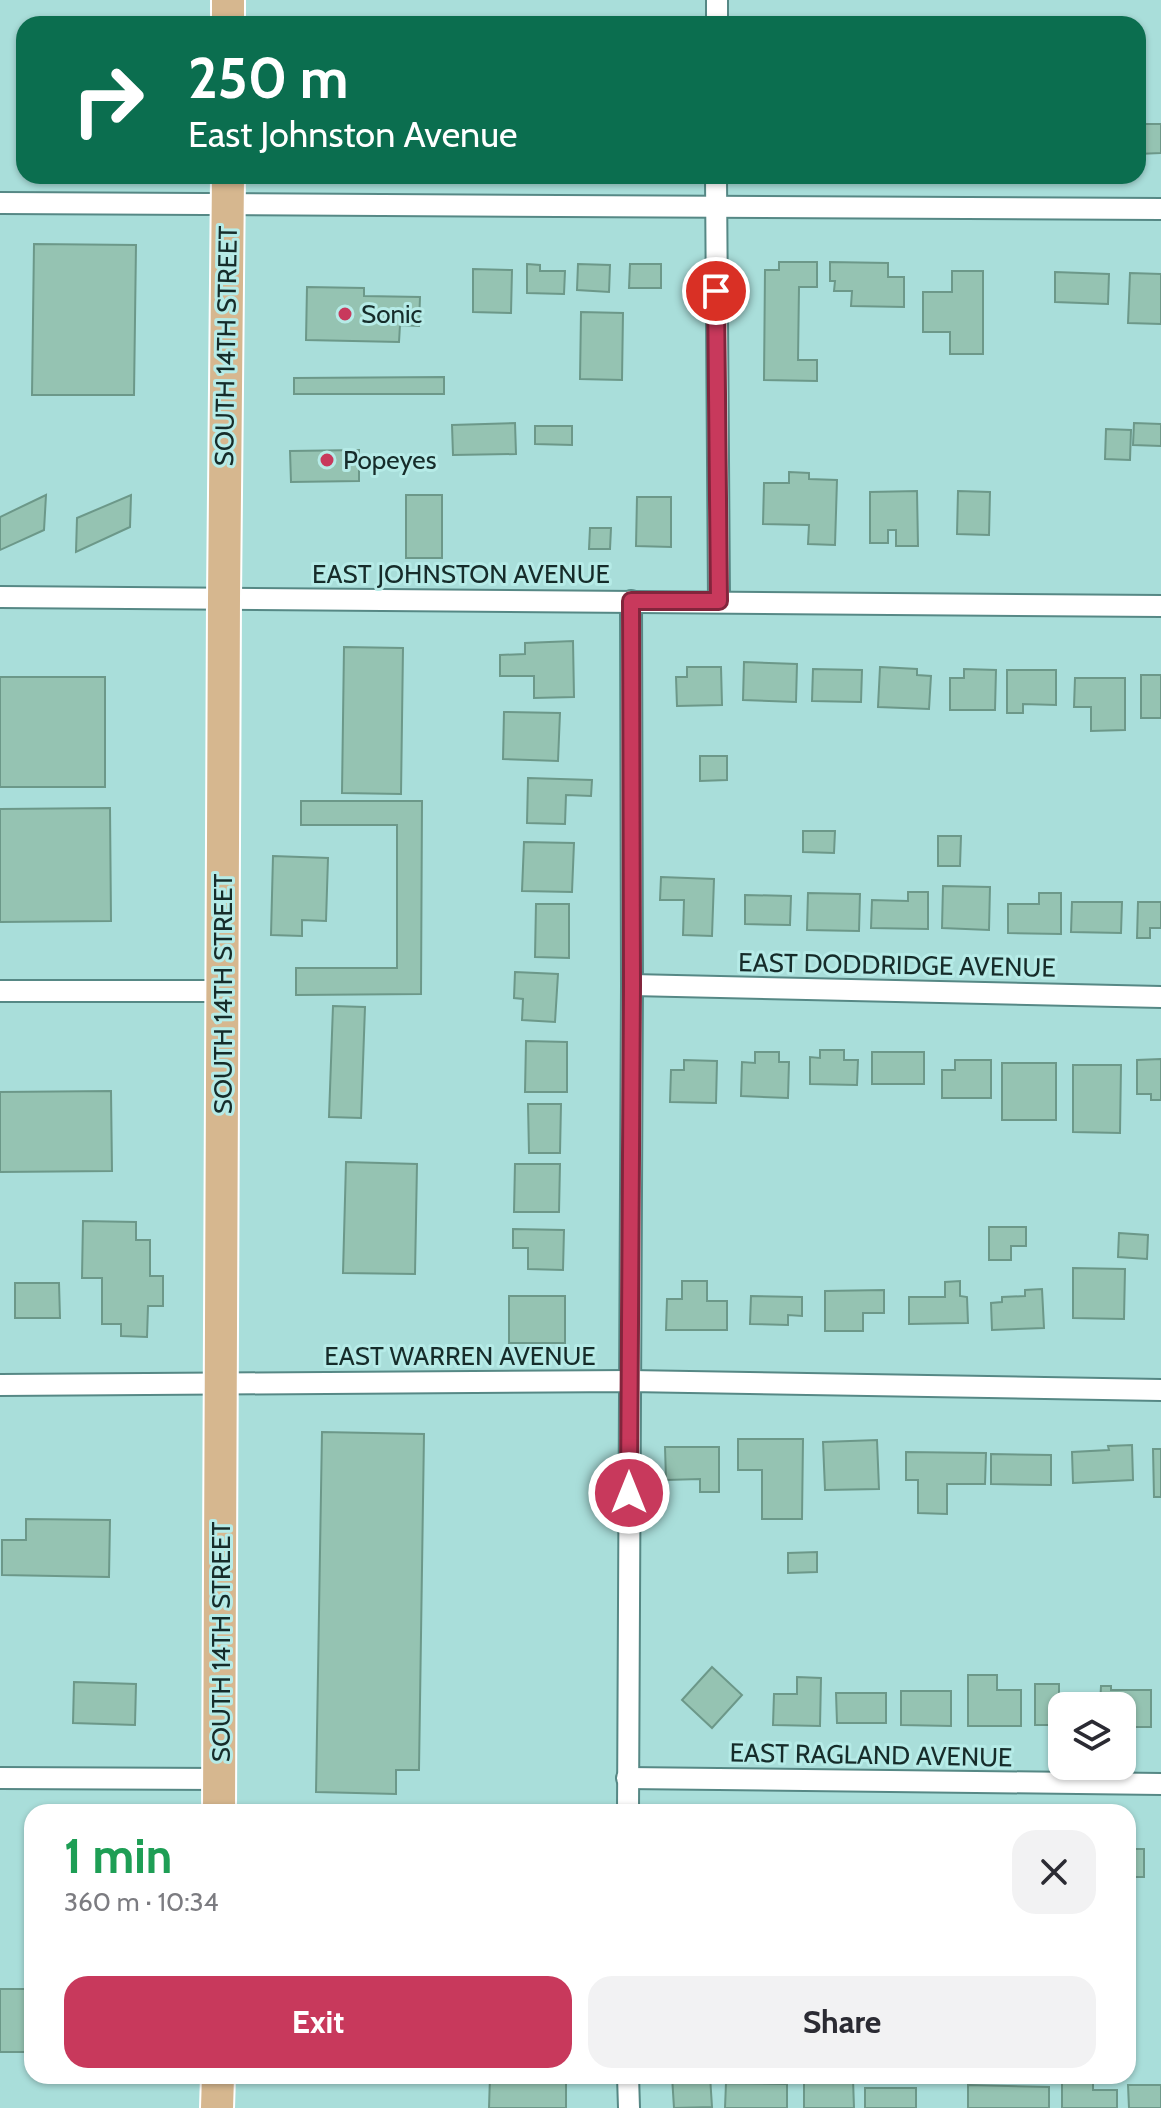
<!DOCTYPE html>
<html lang="en">
<head>
<meta charset="utf-8">
<style>
	body { margin:0; font-family:Cabin,sans-serif; background:#f2f2f3; color:#2b2b33; height:100vh; display:flex; flex-direction:column; font-size:30px; white-space:nowrap }
	* { box-sizing:border-box; margin:0 }
	p { font-size:26px; color:#7c7c81 }
	.icon { flex:none; width:44px; height:44px; fill:none; stroke:currentColor; stroke-width:2; stroke-linecap:round; stroke-linejoin:round }
	.map { position:relative; flex:1; overflow:hidden }
	.drawer { position:absolute; left:24px; top:1804px; width:1112px; height:280px; display:flex; flex-direction:column; background:#fff; border-radius:24px; box-shadow:0 2px 6px #0004 }
	.drawer>* { flex:none }
	.top-card { position:absolute; left:16px; top:16px; width:1130px; height:168px; border-radius:24px; box-shadow:0 2px 6px #0004; background:#0b6e4f; color:#fff; overflow:hidden }
	.controls { position:absolute; left:1048px; top:1692px; display:grid; gap:16px }
	.controls a { display:grid; place-items:center; width:88px; height:88px; border-radius:16px; background:#fff; box-shadow:0 2px 6px #0004; font-size:40px }
	.pin { position:absolute; display:grid; place-items:center; width:68px; height:68px; color:#fff; margin:-34px; border:4px solid #fff; border-radius:50%; box-shadow:0 2px 8px #0007 }
	.me { position:absolute; width:88px; margin:-44px; rotate:0deg; stroke-linejoin:round; filter:drop-shadow(0 0 6px #0008) }
	.turn { display:flex; align-items:center; gap:28px; height:168px; padding:0 40px; font-size:36px }
	.turn .icon { width:104px; height:104px; stroke-width:2.5 }
	.turn b { display:block; font-size:56px; line-height:68px }
	.round { display:grid; place-items:center; flex:none; width:84px; height:84px; border-radius:24px; background:#f2f2f3 }
	.head { display:flex; align-items:center; justify-content:space-between; height:136px; padding:0 40px }
	h1 { font-size:48px; font-weight:800; line-height:60px; color:#1e9e55 }
	.primary-button { display:flex; gap:16px; margin-top:auto; padding:16px 40px }
	.primary-button a { flex:1; height:92px; border-radius:24px; background:#c8395c; color:#fff; font-size:32px; font-weight:800; line-height:92px; text-align:center }
	.primary-button a+a { background:#f2f2f3; color:#2b2b33 }
	.map>svg:first-child { display:block }
	.building { fill:#95c3b2; stroke:#6c9889; stroke-width:2 }
	.lines { fill:none; stroke-linecap:round; stroke-linejoin:round }
	.minor-casing { stroke:#568885; stroke-width:24 }
	.primary-casing { stroke:#fff; stroke-width:36 }
	.minor { stroke:#fff; stroke-width:20 }
	.primary { stroke:#d6b78f; stroke-width:32 }
	.route-casing { stroke:#82253c; stroke-width:20 }
	.route { stroke:#c8395c; stroke-width:14 }
	.poi-dot { fill:#c8395c; stroke:#b6ebe7; stroke-width:3 }
	.labels { text-anchor:middle; stroke-width:6; stroke-linejoin:round; paint-order:stroke }
	.poi-label { font-size:26px; fill:#162c2a; stroke:#b6ebe7; text-anchor:start }
	.street-label { font-size:26px; fill:#162c2a; stroke:#b6ebe7 }
</style>
</head>
<body>
<div class="map">
<svg width="1161" height="2108" viewBox="0 0 1161 2108">
	<rect width="100%" height="100%" fill="#a9deda"/>
	<g class="building">
		<path d="M1138,124H1161V153L1138,154Z"/>
		<path d="M34,244L136,245L134,395H32Z"/>
		<path d="M779,262H817V287H799L798,360H817V381L764,380L765,270H779Z"/>
		<path d="M830,262L888,263V277H904V307L851,306L852,291H834L835,281H830Z"/>
		<path d="M527,264L540,265V271H565L564,294L527,293Z"/>
		<path d="M578,264L610,265L609,292L577,290Z"/>
		<path d="M630,264H661V288H629Z"/>
		<path d="M473,269L512,270L511,313L473,312Z"/>
		<path d="M952,271H983V354H950V332H923V292H952Z"/>
		<path d="M1055,272L1109,274L1108,304L1055,302Z"/>
		<path d="M1130,273L1161,274V324L1128,323Z"/>
		<path d="M307,287L364,288V296L420,297L419,326L400,325L399,342L306,340Z"/>
		<path d="M581,312L623,313L622,380L580,379Z"/>
		<path d="M444,377V394H294V378Z"/>
		<path d="M515,423L516,454L453,455L452,425Z"/>
		<path d="M1134,423L1161,424V446L1133,445Z"/>
		<path d="M535,426H572V445L535,444Z"/>
		<path d="M1106,429L1131,430L1130,460L1105,459Z"/>
		<path d="M359,450V481L291,482L290,451Z"/>
		<path d="M789,472L809,473V479L837,480L835,545L808,544L809,525L763,524L764,483H789Z"/>
		<path d="M917,491L918,546H896V530H888V543H870V492Z"/>
		<path d="M958,491L990,492L989,535L957,534Z"/>
		<path d="M46,495L44,530L0,550V517Z"/>
		<path d="M131,495L130,527L76,552L77,518Z"/>
		<rect x="406" y="495" width="36" height="63"/>
		<path d="M637,497H671V547L636,546Z"/>
		<path d="M590,528H611L610,549H589Z"/>
		<path d="M573,641L574,697L534,698V676H500V655L525,654V643Z"/>
		<path d="M344,647L403,648L401,794L342,793Z"/>
		<path d="M744,662L797,664L796,702L743,700Z"/>
		<path d="M687,667H721L722,705L677,706L676,677H687Z"/>
		<path d="M880,667L917,669V675L931,676L929,709L878,707Z"/>
		<path d="M813,669L862,670L861,702L812,701Z"/>
		<path d="M964,669L996,670L995,710H950V678H964Z"/>
		<path d="M1007,670H1056V705L1023,704V713H1007Z"/>
		<rect x="1141" y="675" width="20" height="43"/>
		<rect x="0" y="677" width="105" height="110"/>
		<path d="M1075,678H1125V730L1091,731V707H1074Z"/>
		<path d="M504,712L560,713L558,761L503,759Z"/>
		<path d="M700,756H727V780L700,781Z"/>
		<path d="M528,778L592,780L591,796L566,795L565,824L527,823Z"/>
		<path d="M301,801H422L421,994L296,995V968H397V825H301Z"/>
		<path d="M110,808L111,921L0,922V809Z"/>
		<path d="M803,831H835L834,853L803,852Z"/>
		<path d="M938,836H961L960,866H938Z"/>
		<path d="M524,842L574,843L572,892L522,891Z"/>
		<path d="M273,856L328,858L326,921L302,920V936L271,935Z"/>
		<path d="M661,877L714,879L712,936L683,935L684,900H660Z"/>
		<path d="M943,886L990,887L989,930L942,928Z"/>
		<path d="M908,892H928V929L871,928L872,900L908,901Z"/>
		<path d="M808,893L860,894L859,931L807,930Z"/>
		<path d="M1039,893H1061V934L1008,933V904H1039Z"/>
		<path d="M745,895L791,896L790,925L745,924Z"/>
		<path d="M1072,902H1122L1121,933L1071,932Z"/>
		<path d="M1138,902H1161V928H1150V938H1137Z"/>
		<path d="M536,904H569V958L535,957Z"/>
		<path d="M515,972L558,974L555,1022L522,1020L523,999L514,998Z"/>
		<path d="M333,1006L365,1007L361,1118L329,1117Z"/>
		<path d="M526,1041L567,1042V1092H525Z"/>
		<path d="M820,1050H844V1060H858L857,1085L810,1084V1057L820,1058Z"/>
		<path d="M755,1052H779V1062H789L788,1098L741,1096L742,1062L755,1063Z"/>
		<rect x="872" y="1052" width="52" height="32"/>
		<path d="M1161,1059V1100H1151V1094H1137V1060Z"/>
		<path d="M684,1060L717,1061L716,1103L670,1102L671,1070H684Z"/>
		<path d="M955,1060H991V1098H942V1070H955Z"/>
		<rect x="1002" y="1063" width="54" height="57"/>
		<path d="M1073,1065H1121L1120,1133L1073,1132Z"/>
		<path d="M111,1091L112,1171L0,1172V1092Z"/>
		<path d="M528,1104H561L560,1153H529Z"/>
		<path d="M346,1162L417,1164L415,1274L343,1273Z"/>
		<path d="M515,1164H560L559,1212H514Z"/>
		<path d="M83,1221L136,1222V1240H150V1276H163V1306H148L147,1337L121,1336V1324H102V1278H82Z"/>
		<path d="M989,1227H1026V1246H1011V1260H989Z"/>
		<path d="M513,1229L564,1230L563,1270L528,1269V1248H513Z"/>
		<path d="M1119,1233L1148,1235L1147,1259L1118,1257Z"/>
		<path d="M1073,1268L1125,1269L1124,1319L1073,1318Z"/>
		<path d="M682,1281H707V1301H727V1330H666L667,1299H682Z"/>
		<path d="M960,1281V1296L967,1297L968,1323L909,1324V1297H945V1282Z"/>
		<path d="M15,1283H59L60,1318H15Z"/>
		<path d="M1042,1289L1044,1328L992,1330L991,1303L1002,1302V1297L1025,1296V1290Z"/>
		<path d="M884,1290V1313H863V1331H825V1291Z"/>
		<rect x="509" y="1296" width="56" height="47"/>
		<path d="M751,1296L802,1297V1316L788,1315V1325L750,1324Z"/>
		<path d="M322,1432L424,1434L419,1770H396V1794L316,1792Z"/>
		<path d="M738,1439H803L802,1519H762V1470H738Z"/>
		<path d="M877,1440L879,1489L825,1490L823,1442Z"/>
		<path d="M1132,1445L1133,1480L1073,1483L1072,1452L1109,1450L1108,1446Z"/>
		<path d="M665,1447H719V1492H700V1479L666,1480Z"/>
		<path d="M1153,1449H1161V1497H1154Z"/>
		<path d="M906,1452L986,1453L985,1484H947V1514L918,1513V1480H906Z"/>
		<path d="M991,1454L1051,1455V1485L991,1484Z"/>
		<path d="M26,1519L110,1520L109,1577L2,1575V1540H26Z"/>
		<path d="M817,1552V1572L788,1573V1553Z"/>
		<path d="M712,1667L742,1695L712,1728L682,1700Z"/>
		<path d="M968,1675H997V1690H1021V1726H968Z"/>
		<path d="M797,1677L821,1678L820,1726L773,1725L774,1694H797Z"/>
		<path d="M74,1682L136,1684L135,1725L73,1723Z"/>
		<path d="M1035,1684H1059V1694H1083V1706H1062V1725H1035Z"/>
		<path d="M1101,1686H1111V1690H1151V1727H1122V1706H1100Z"/>
		<path d="M901,1691H951V1726L901,1725Z"/>
		<path d="M836,1693H886V1723H837Z"/>
		<rect x="1128" y="1849" width="16" height="28"/>
		<rect x="0" y="1989" width="32" height="63"/>
		<path d="M490,2076H566V2108H489Z"/>
		<path d="M672,2076H710L712,2107L674,2108Z"/>
		<path d="M1062,2076H1093V2090H1117V2108H1062Z"/>
		<path d="M853,2079L854,2108H804V2080Z"/>
		<path d="M726,2083L787,2084V2108H725Z"/>
		<path d="M968,2085L1049,2087V2108H968Z"/>
		<path d="M1128,2085H1161V2108H1129Z"/>
		<rect x="865" y="2088" width="51" height="20"/>
	</g>
	<g class="lines">
		<g class="minor-casing">
			<g id="minor">
				<path d="M717,24V0"/>
				<path d="M716,176L719,601"/>
				<path d="M0,203L1161,209"/>
				<path d="M0,597L1161,606"/>
				<path d="M632,985L1161,997"/>
				<path d="M0,991H223"/>
				<path d="M0,1385L630,1381L1161,1390"/>
				<path d="M0,1778L220,1779"/>
				<path d="M627,1778L1161,1784"/>
				<path d="M628,1812L632,985L631,601"/>
				<path d="M628,2076L629,2108"/>
			</g>
		</g>
		<g class="primary-casing">
			<g id="primary">
				<path d="M228,0V24"/>
				<path d="M219,1812L224,599L228,176"/>
				<path d="M217,2108L218,2076"/>
			</g>
		</g>
		<use href="#minor" class="minor"/>
		<use href="#primary" class="primary"/>
	</g>
	<g class="lines">
		<g class="route-casing">
			<path id="route" d="M629,1493L632,985L631,601H719L716,291"/>
		</g>
		<use href="#route" class="route"/>
	</g>
	<g class="poi-dot">
		<circle cx="345" cy="314" r="8"/>
		<circle cx="327" cy="460" r="8"/>
	</g>
	<g class="labels">
		<g class="poi-label">
			<text x="361" y="323">Sonic</text>
			<text x="343" y="469">Popeyes</text>
		</g>
		<g class="street-label">
			<text transform="translate(226 346) rotate(-89)" y="9">SOUTH 14TH STREET</text>
			<text x="461" y="583">EAST JOHNSTON AVENUE</text>
			<text transform="translate(897 965) rotate(1)" y="9">EAST DODDRIDGE AVENUE</text>
			<text transform="translate(223 994) rotate(-90)" y="9">SOUTH 14TH STREET</text>
			<text x="460" y="1365">EAST WARREN AVENUE</text>
			<text transform="translate(221 1642) rotate(-90)" y="9">SOUTH 14TH STREET</text>
			<text transform="translate(871 1755) rotate(1)" y="9">EAST RAGLAND AVENUE</text>
		</g>
	</g>
</svg>
<div class="controls">
<a><svg class="icon" aria-label="layers" viewBox="0 0 24 24"><path d="M12 4l9 5-9 5-9-5zM3 14l9 5 9-5"/></svg></a>
</div>
<div class="pin" style="left:716px;top:291px;background:#d93025"><svg class="icon" aria-label="arrive" viewBox="0 0 24 24"><path d="M6 21V4h12l-3 4 3 4H6"/></svg></div>
<svg class="me" style="left:629px;top:1493px" viewBox="-20 -20 40 40"><circle r="17" fill="#c8395c" stroke="#fff" stroke-width="3"/><path d="M0-11L8 9 0 5-8 9z" fill="#fff"/></svg>
<div class="top-card">
<div class="turn"><svg class="icon" aria-label="right" viewBox="0 0 24 24"><path d="M7 20v-9h11M14 6l5 5-5 5"/></svg><div><b>250 m</b>East Johnston Avenue</div></div>
</div>
<section class="drawer">
<div class="head"><div><h1>1 min</h1><p>360 m · 10:34</p></div><a class="round"><svg class="icon" aria-label="close" viewBox="0 0 24 24"><path d="M6 6l12 12M18 6L6 18"/></svg></a></div>
<div class="primary-button"><a>Exit</a><a>Share</a></div>
</section>
</div>
</body>
</html>
